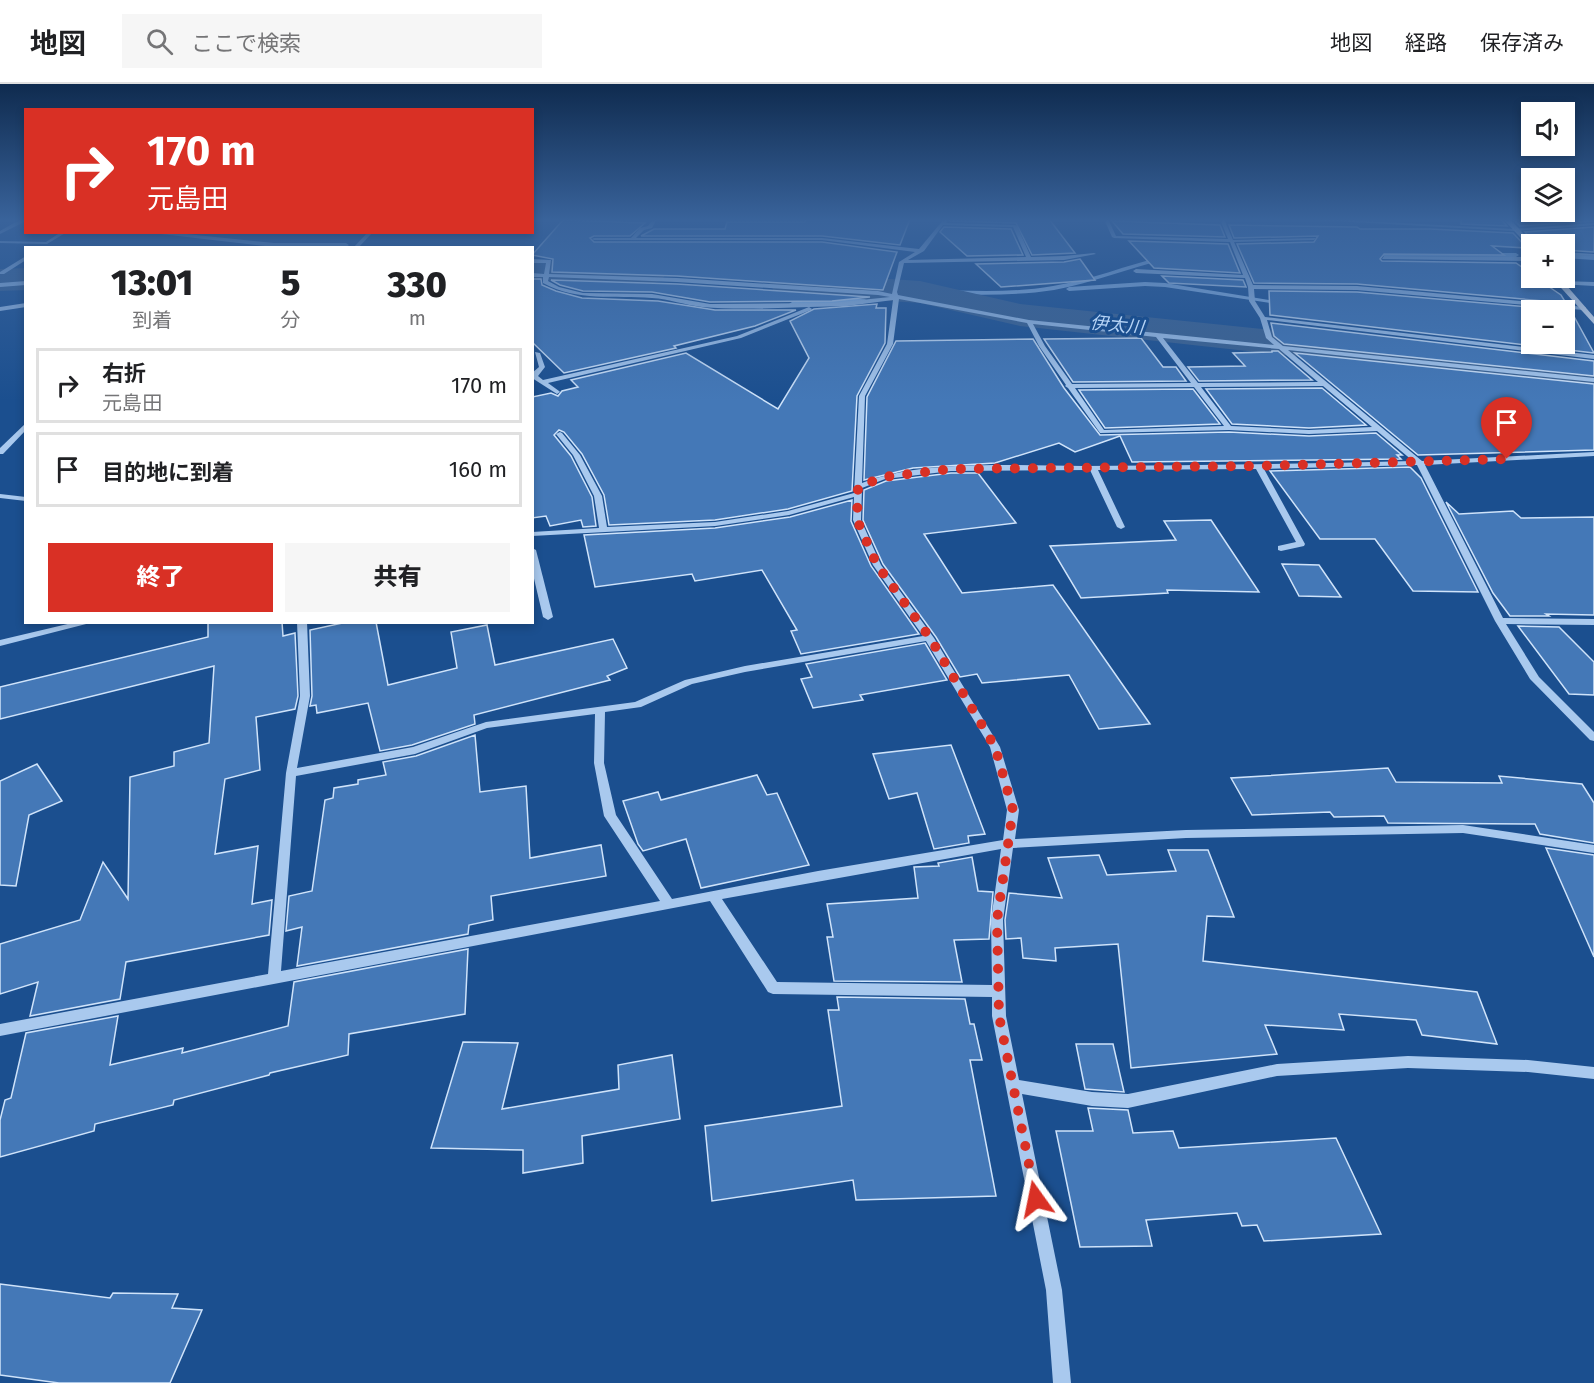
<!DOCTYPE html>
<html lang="ja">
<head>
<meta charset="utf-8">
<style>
	body { margin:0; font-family:"Fira Sans","Noto Sans JP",sans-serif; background:#f6f6f6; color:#202124; height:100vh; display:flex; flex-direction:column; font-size:22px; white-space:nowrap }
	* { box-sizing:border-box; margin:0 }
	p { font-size:20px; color:#757577 }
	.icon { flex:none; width:33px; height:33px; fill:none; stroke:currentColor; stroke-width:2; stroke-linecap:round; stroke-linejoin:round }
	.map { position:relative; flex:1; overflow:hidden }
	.drawer { position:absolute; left:24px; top:162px; width:510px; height:378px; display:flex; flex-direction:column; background:#fff; border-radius:0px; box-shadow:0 3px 9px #0003 }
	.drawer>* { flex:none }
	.guide { position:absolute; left:24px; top:24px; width:510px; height:126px; border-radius:0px; box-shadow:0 3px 9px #0003; background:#d93025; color:#fff; overflow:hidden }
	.tools { position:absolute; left:1521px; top:18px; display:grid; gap:12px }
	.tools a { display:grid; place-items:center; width:54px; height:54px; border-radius:0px; background:#fff; box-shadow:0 3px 9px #0003; font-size:30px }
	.pin { position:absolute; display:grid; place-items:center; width:51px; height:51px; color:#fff; margin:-62px -26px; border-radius:50% 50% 50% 0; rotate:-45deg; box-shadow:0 0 6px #0007 }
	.pin .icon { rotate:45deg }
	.me { position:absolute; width:66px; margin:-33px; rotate:348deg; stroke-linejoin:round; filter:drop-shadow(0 0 4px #0008) }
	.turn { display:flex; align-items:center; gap:21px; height:126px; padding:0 24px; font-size:27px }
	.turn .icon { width:78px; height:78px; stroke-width:2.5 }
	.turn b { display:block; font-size:42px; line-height:51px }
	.eta { display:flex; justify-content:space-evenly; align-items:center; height:102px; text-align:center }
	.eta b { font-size:36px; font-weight:800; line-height:42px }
	.button { display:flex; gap:12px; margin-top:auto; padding:12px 24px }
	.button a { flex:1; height:69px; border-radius:0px; background:#d93025; color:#fff; font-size:24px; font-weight:800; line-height:69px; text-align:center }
	.button a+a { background:#f6f6f6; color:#202124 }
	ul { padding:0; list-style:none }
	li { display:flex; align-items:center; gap:18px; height:75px; margin:0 12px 9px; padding:0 12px; border:3px solid #e0e0e0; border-radius:0px }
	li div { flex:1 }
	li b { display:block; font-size:22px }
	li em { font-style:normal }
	header { display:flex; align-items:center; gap:36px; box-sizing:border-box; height:84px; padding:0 30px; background:#fff; border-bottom:2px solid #e0e0e0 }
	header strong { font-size:28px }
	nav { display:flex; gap:33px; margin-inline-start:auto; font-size:21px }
	.search { width:420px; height:54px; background:#f6f6f6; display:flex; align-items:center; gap:15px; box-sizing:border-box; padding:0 21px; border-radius:0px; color:#757577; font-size:22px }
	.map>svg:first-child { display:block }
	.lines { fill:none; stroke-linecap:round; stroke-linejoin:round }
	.stream { fill:#9cc4f0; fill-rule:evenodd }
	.river { fill:#3c6290; fill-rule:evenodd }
	.building { fill:#4478b7; stroke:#cfe3fa; stroke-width:1.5 }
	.minor { fill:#a9c9ee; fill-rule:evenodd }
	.major { fill:#f0f6ff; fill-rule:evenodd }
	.route { stroke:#d93025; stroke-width:10; stroke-dasharray:0 18 }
	.labels { text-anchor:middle; stroke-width:6; stroke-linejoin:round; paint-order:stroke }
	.far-water-label { font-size:18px; font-style:italic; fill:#b5d3f5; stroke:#1b4f8f }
</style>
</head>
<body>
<header>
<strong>地図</strong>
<div class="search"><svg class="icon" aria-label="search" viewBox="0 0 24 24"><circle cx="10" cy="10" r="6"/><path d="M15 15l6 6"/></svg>ここで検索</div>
<nav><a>地図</a><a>経路</a><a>保存済み</a></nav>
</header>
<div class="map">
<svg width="1594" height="1299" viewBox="0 0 1594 1299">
	<rect width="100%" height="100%" fill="#1b4f8f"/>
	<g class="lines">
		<g class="stream">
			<path d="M144,148H167L274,159H346L349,161L346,163H274Z"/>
			<path d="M1365,169H1516L1519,171L1516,173L1367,172Z"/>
			<path d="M1564,170L1594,172V176L1564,174Z"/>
			<path d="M1164,172L1166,175C1129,184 1092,199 1054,206C1010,213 965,210 920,210L917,208L920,206C964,206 1009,210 1053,202C1091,196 1127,181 1164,172Z"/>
			<path d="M1145,198L1165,199L1287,219L1284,221L1165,203L1145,202L1069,207L1066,205L1069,203Z"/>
			<path d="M885,203L887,206L860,218L792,222L789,220L792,218L859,214Z"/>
		</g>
		<g class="river">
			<path d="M532,176L649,180L661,183L666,190L661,197L649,200L532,196Z"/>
			<path d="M26,184V206L0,207V185Z"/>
			<path d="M787,188L920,197L1020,220L1594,279V305L1020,242L920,219L787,210L774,207L769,199L774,191Z"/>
		</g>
	</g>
	<g class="building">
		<path d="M805,135H910L900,161L822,152H641L654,145H725L727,138H805Z"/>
		<path d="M950,135H1049L1075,169L1032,171L1016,139L950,137Z"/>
		<path d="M1461,135H1501L1507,142L1461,140Z"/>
		<path d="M1513,135H1594V137L1520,142Z"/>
		<path d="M563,136L645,139L630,152H594L590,154L594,158H822L897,168L883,206L677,192L552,188L553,175L532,171Z"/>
		<path d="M1112,137L1220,141L1225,153L1123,150Z"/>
		<path d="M1229,141L1357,143L1360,145H1430L1513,149L1527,164L1492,162L1504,171L1384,170L1380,175L1382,177L1516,179L1532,190V194H1536L1561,211L1566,219L1357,200L1254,199L1237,160L1314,158L1318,152L1234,154Z"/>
		<path d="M944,143L1011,145L1023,171L967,172L940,148Z"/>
		<path d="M1594,143V168L1564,166V160H1535L1525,148Z"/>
		<path d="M1129,157L1228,160L1240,189L1154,184Z"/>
		<path d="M1080,175L1095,196L1001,203L976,180L1064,178Z"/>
		<path d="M1162,192L1243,196L1246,203L1169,199Z"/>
		<path d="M532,195H541L542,201L556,207L582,214L658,217L715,226H796L755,242L674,262L676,264L564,289L532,258Z"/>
		<path d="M551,196L677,200L870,213L832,217L710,218L652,208L583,207L560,201Z"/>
		<path d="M1269,207L1357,208L1563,226H1532V260H1564V227H1571L1594,269L1270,231Z"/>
		<path d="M877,220L876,224H886L885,259L857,312L852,407L788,425L715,436L609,441L604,411L582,370L564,348L559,346L554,351L571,372L592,413L596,442L583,443L581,436L550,442L546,432L532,434V313L551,309L558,312L562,307L578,303L571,296L686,269L778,325L809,274L790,237L814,225Z"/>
		<path d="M1271,239L1594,277V292L1284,260L1274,252Z"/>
		<path d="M1141,254L1163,283H1176L1186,297L1073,298L1044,255Z"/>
		<path d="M1033,255L1064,304L1100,351L1229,348L1309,352L1376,349L1402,371H1397L1401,375L1132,378L1120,352L1075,368L1059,359L995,379L913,384L864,396L867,313L896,257Z"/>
		<path d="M1272,267H1278L1312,296L1199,297L1188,283L1245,282L1233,269L1272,268Z"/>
		<path d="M1295,269L1594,300V366L1418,371Z"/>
		<path d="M1322,304L1366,341L1309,344L1232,340L1206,305Z"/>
		<path d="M1193,305L1220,340L1105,344L1079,306Z"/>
		<path d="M1410,383L1421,394L1478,508L1413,507L1375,455H1320L1270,387Z"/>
		<path d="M951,389H978L1016,439L924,450L962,509L1053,501L1150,640L1099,645L1069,591L982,599L977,590L960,593L936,553L883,480L863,436L864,406L886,397Z"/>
		<path d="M852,416L851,437L871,482L919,550L801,570L791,547L797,546L762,486L695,497L692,490L595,503L584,451L715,444L790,433Z"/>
		<path d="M1446,418L1459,430L1513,427L1521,434L1594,433V531L1546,530L1549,532H1510L1493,509Z"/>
		<path d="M1211,436L1259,508L1167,506L1168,509L1081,514L1050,462L1176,456L1164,437Z"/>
		<path d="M1282,480L1319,481L1341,513L1299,512Z"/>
		<path d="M208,538H282L283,552L295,549L298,612L295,625L256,633L260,686L225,695L215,770L258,762L252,820L272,816L269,851L126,878L120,915L30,932L38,898L0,910V860L80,836L103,778L128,815L130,693L174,682V668L209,659L214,582L0,635V603L208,553Z"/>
		<path d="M347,538H376L388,601L457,584L451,548L487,541L495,581L613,555L627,584L607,592L610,596L474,631L475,640L412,661L380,667L368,619L317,629L316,621L310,622L312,612L310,546Z"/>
		<path d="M1518,542L1559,543L1594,578V611L1569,610Z"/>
		<path d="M925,559L947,596L860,611L863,616L813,624L801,595L812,593L806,580Z"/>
		<path d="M475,651L480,708L526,702L530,774L601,761L606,792L491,812L493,836L469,841L468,850L297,882L302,843L286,847L289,812L312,807L325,716L333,714L334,704L358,700V696L386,691L383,678L416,672Z"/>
		<path d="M951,661L985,750L968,752L969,759L934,765L917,709L889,715L873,670Z"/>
		<path d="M37,680L62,717L29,731L16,802L0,801V697Z"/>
		<path d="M1388,684L1396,698L1502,699L1499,692L1582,700L1594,719V759L1540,750L1535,740L1388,739L1384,732L1334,733L1330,728L1252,731L1231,694Z"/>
		<path d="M757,691L767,711L777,709L809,781L701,804L686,755L643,767L638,760L623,717L658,708L661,716Z"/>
		<path d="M1546,764L1594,771V873Z"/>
		<path d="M1168,766H1208L1234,833L1207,832L1203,877L1477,908L1497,960L1422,951L1416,936L1339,930L1344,946L1265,941L1277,970L1131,984L1118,860L1055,864L1056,877L1023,874L1021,854L1006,855L1005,836L1009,809L1062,814L1048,774L1099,771L1107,791L1176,787Z"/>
		<path d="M972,773L978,807L993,808L989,855L954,856L962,898L834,897L827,853H833L827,820L918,814L914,783L939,782L938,779Z"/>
		<path d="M468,865L465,930L349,950L348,971L270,989L269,991L174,1016L173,1021L95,1040L94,1047L0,1073V1036L5,1016L11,1014L26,949L118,932L110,981L183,964L182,969L288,942L294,898Z"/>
		<path d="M837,913L965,915L970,940H974L982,976H970L996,1112L856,1116L853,1096L712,1117L705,1042L842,1022L828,926H839Z"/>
		<path d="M463,958L518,959L502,1025L619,1005L618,981L672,971L680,1035L582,1052L583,1079L523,1089V1066L431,1064Z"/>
		<path d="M1076,960H1113L1124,1008L1085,1005Z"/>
		<path d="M1088,1024L1128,1026L1133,1049L1173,1047L1179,1064L1336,1054L1381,1150L1264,1157L1257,1141L1242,1142L1237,1129L1146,1136L1152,1162L1080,1163L1056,1047H1093Z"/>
		<path d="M0,1200L110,1214L113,1209L178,1210L172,1224L202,1226L170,1299H59L0,1291Z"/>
	</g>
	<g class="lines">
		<g class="minor">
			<path d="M21,135H26V137L0,150V147Z"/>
			<path d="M653,135H657L652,144L644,146L636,154H822L919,165L944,135H948L946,139L1015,141L1017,142L1031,173L1064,172L1094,169L1096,170L1064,176L904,179L897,208L898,211L1029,236L1274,261L1266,254L1260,234L1249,217L1248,203L1245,194L1136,189L1133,187L1136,185L1243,191L1230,158L1114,154L1112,153L1104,135H1108L1116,152L1228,155L1220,135H1224L1233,156L1316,154L1314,156L1234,158L1253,201L1357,202L1585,223L1586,224L1583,226L1357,206L1254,205L1255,217L1265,233L1594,271V275L1267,236L1272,253L1283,262L1594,294V298L1288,266L1422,377L1594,368V372L1425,381L1503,534L1594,535V541L1506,540L1539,593L1594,648V657L1590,656L1530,595L1495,537L1417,381L1264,385L1305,460L1304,462L1281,467L1278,466V462L1296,458L1256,385L1098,386L1125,443L1121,445L1117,443L1090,386L951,387L885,395L862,404L861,436L881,481L934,554L1000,663L1019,726L1015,755L1186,746L1463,741L1594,761V769L1463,749L1186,754L1013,764L1003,836L1006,932L1019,996L1092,1008L1128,1010L1277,980L1408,972L1528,976L1594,983V995L1528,988L1408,984L1277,992L1128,1024L1092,1022L1022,1010L1062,1206L1071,1299H1053L1046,1206L992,932V913L773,910L768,908L710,817L0,952V940L268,890L286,689L300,612L297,538H307L310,612L297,684L413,663L486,638L635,618L685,596L745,582L923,552L873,481L853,436L854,413L789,431L715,442L532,452V448L599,444L594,412L573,371L556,350L560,348L562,349L580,371L602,412L607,443L715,438L788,427L854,409L859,312L887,260L893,216L847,222L809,223L812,225L811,226L741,254L548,299L559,307L560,308L557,310L532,294V289L539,283L535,268L540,269L545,283L538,292L543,296L737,252L809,223C774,224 737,226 702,223C685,221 669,215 652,214C614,211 578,218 543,199V193H532V189L544,190L546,179H532V175L551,176L549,190L677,194L878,207L892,210L899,178L915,168L822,156H594L592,155L594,154H631L640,144L648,142ZM943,141L1013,143L1026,173L908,176L924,167ZM549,193L677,198L878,211L890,213L832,219L710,220L652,210L583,209L559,203L548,197ZM899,215L1027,239L1039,262L1066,301L1065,302L1068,304L1100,349L1229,346L1309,350L1377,347L1413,377C1303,380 1194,381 1084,382C1017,382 924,375 862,399L865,312L893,260ZM1033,240L1156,253L1191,299L1072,300L1045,262ZM1163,254L1279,265L1318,298L1198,299ZM1323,302L1372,343L1309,346L1231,342L1201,303ZM1194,303L1224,342L1104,346L1075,304ZM926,557L990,663L1007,726L1003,756L818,787L672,815L616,731L604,679L605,628L641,623L692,600L745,588ZM595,630L594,679L604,732L660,817L281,887L296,692L415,670L487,644ZM1001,765L991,836L992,901L777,898L722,815Z"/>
			<path d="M1297,135H1328L1514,145L1594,139V141L1514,147Z"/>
			<path d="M61,148H67L47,160L0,159V157L46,158Z"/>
			<path d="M368,148H373L358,164H353Z"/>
			<path d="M1564,168L1594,170V172L1564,171Z"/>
			<path d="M26,172V176L4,190H0V188Z"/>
			<path d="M1384,172L1532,173V177L1382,175Z"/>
			<path d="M26,197V201L0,203V199Z"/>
			<path d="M1561,197L1594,198V202L1559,200Z"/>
			<path d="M26,219V223L0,227V223Z"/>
			<path d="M26,339V346L3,370H0V364Z"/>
			<path d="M0,410L26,413V417L0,414Z"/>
			<path d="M532,464L536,466L553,533L548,536L543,533L532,486Z"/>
			<path d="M76,538H94L0,562V556Z"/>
		</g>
		<g class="major">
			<path d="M1503,135H1510L1533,160L1532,166Z"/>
			<path d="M1552,194H1560L1594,233V240Z"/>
		</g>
	</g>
	<linearGradient id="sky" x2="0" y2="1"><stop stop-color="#0f2b4f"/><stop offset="0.43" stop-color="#39639b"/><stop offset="1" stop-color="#39639b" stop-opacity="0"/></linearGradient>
	<rect width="1594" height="317" fill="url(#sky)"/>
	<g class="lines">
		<path class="route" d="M1036,1115L999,932L997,836L1013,726L995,663L930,554L877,481L857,436L858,403L884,393L951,385L1259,382L1507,375"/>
	</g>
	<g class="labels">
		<g class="far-water-label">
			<text transform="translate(1117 241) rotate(6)" y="6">伊太川</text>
		</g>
	</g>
</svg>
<div class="tools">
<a><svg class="icon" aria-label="sound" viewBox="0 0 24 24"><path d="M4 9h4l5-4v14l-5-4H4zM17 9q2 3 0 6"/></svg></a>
<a><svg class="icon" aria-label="layers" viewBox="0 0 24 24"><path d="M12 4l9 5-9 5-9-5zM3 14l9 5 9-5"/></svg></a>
<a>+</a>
<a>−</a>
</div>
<div class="pin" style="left:1507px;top:375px;background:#d93025"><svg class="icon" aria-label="arrive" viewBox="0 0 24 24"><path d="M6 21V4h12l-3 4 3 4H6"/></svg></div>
<svg class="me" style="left:1036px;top:1115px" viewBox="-20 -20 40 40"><path d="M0-17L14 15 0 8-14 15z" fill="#d93025" stroke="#fff" stroke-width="4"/></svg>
<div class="guide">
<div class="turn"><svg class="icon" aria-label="right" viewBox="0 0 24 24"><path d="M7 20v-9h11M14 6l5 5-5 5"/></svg><div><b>170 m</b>元島田</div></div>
</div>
<section class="drawer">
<div class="eta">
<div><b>13:01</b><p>到着</p></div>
<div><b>5</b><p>分</p></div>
<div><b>330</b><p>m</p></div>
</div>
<ul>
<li><svg class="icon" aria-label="right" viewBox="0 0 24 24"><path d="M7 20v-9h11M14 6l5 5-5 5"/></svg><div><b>右折</b><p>元島田</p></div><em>170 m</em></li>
<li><svg class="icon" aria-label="arrive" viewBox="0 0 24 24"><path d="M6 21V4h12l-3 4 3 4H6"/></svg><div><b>目的地に到着</b></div><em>160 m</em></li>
</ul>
<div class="button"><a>終了</a><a>共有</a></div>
</section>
</div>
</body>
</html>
